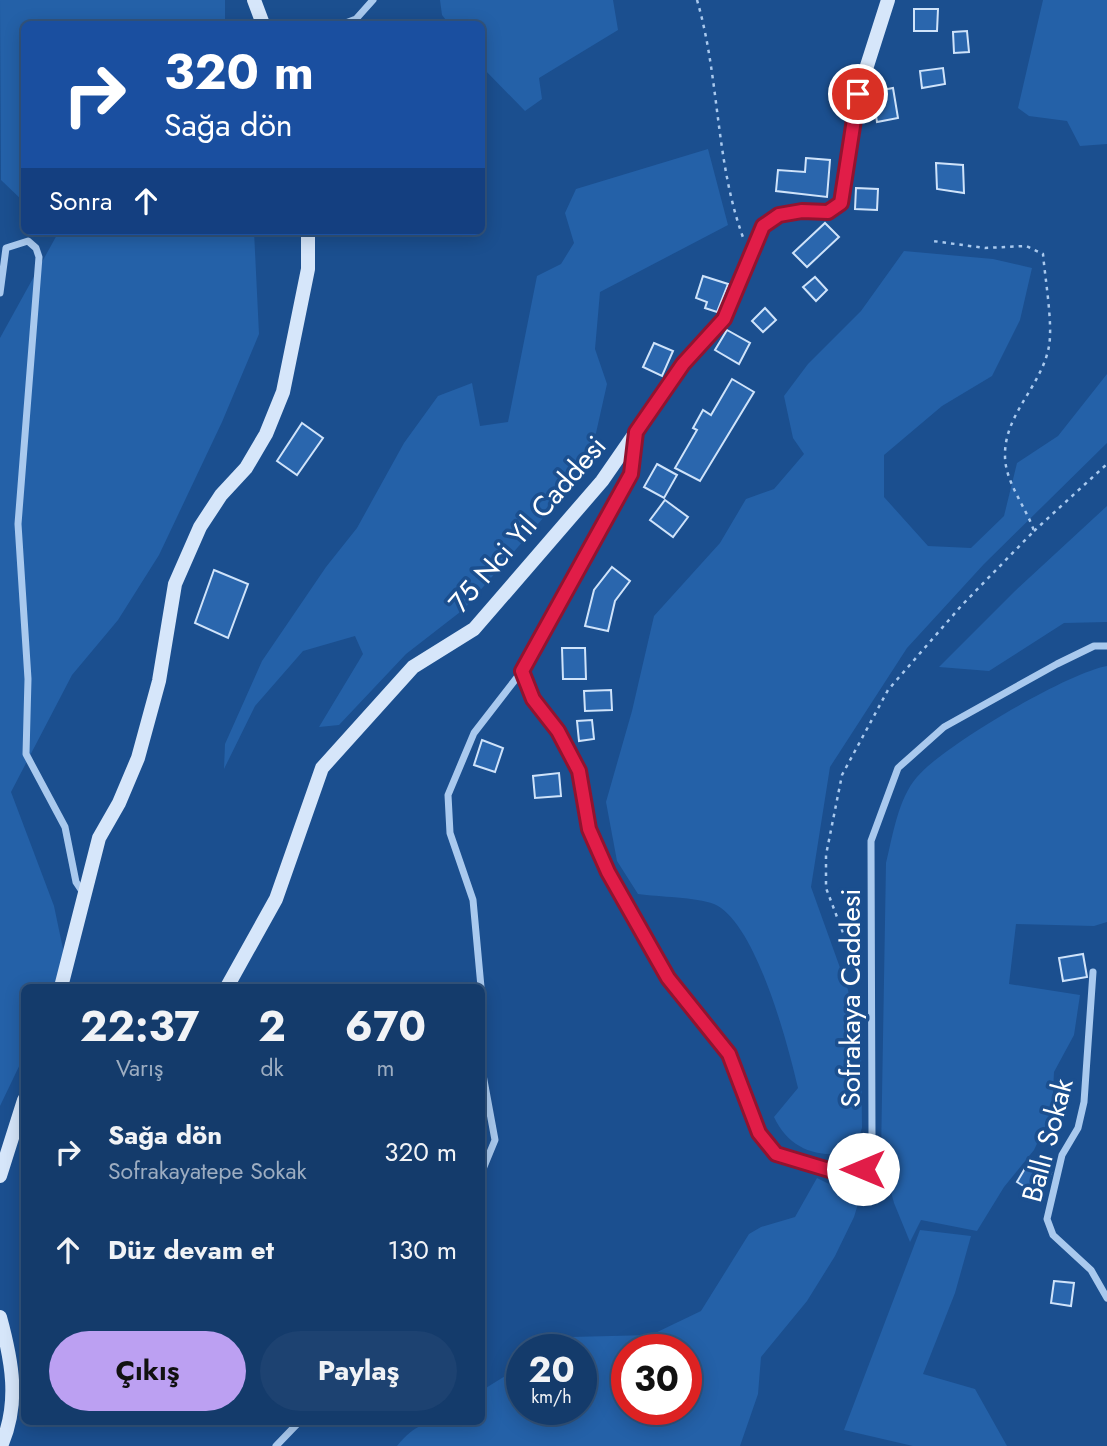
<!DOCTYPE html>
<html lang="tr">
<head>
<meta charset="utf-8">
<style>
	body { margin:0; font-family:Jost,sans-serif; background:#1d4271; color:#f1f3f6; height:100vh; display:flex; flex-direction:column; font-size:26px; white-space:nowrap }
	* { box-sizing:border-box; margin:0 }
	p { font-size:23px; color:#9dadc1 }
	.icon { flex:none; width:38px; height:38px; fill:none; stroke:currentColor; stroke-width:2; stroke-linecap:round; stroke-linejoin:round }
	.map { position:relative; flex:1; overflow:hidden }
	.details { position:absolute; left:21px; top:984px; width:464px; height:441px; display:flex; flex-direction:column; background:#143b6b; border-radius:10px; box-shadow:0 4px 18px #0003,0 0 0 2px #33557e }
	.details>* { flex:none }
	.top-card { position:absolute; left:21px; top:21px; width:464px; height:214px; border-radius:10px; box-shadow:0 4px 18px #0003,0 0 0 2px #33557e; background:#1a4fa0; color:#fff; overflow:hidden }
	.speed { position:absolute; left:506px; top:1334px; display:flex; gap:14px; font-size:35px; font-weight:700; text-align:center }
	.speed>* { display:grid; place-content:center; width:91px; height:91px; border-radius:50%; background:#143b6b; box-shadow:0 4px 18px #0003,0 0 0 2px #33557e; line-height:1 }
	.speed small { font-size:18px; font-weight:400 }
	.speed .limit { border:10px solid #d22; background:#fff; color:#111 }
	.pin { position:absolute; display:grid; place-items:center; width:60px; height:60px; color:#fff; margin:-30px; border:4px solid #fff; border-radius:50%; box-shadow:0 2px 7px #0007 }
	.me { position:absolute; width:77px; margin:-38px; rotate:270deg; stroke-linejoin:round; filter:drop-shadow(0 0 5px #0008) }
	.turn { display:flex; align-items:center; gap:24px; height:147px; padding:0 28px; font-size:32px }
	.turn .icon { width:91px; height:91px; stroke-width:2.5 }
	.turn b { display:block; font-size:49px; line-height:60px }
	.then { display:flex; align-items:center; height:66px; padding:0 28px; background:#0003; gap:14px; font-size:26px }
	.eta { display:flex; justify-content:space-evenly; align-items:center; height:119px; text-align:center }
	.eta b { font-size:42px; font-weight:700; line-height:49px }
	.cta { display:flex; gap:14px; margin-top:auto; padding:14px 28px }
	.cta a { flex:1; height:80px; border-radius:42px; background:#bca0f2; color:#111; font-size:28px; font-weight:700; line-height:80px; text-align:center }
	.cta a+a { background:#1d4271; color:#f1f3f6 }
	ul { padding:0; list-style:none }
	li { display:flex; align-items:center; gap:21px; height:98px; padding:0 28px }
	li div { flex:1 }
	li b { display:block; font-size:26px }
	li em { font-style:normal }
	.map>svg:first-child { display:block }
	.green { fill:#2461a8; fill-rule:evenodd }
	.building { fill:#2a66ad; stroke:#cfe3fa; stroke-width:2 }
	.lines { fill:none; stroke-linecap:round; stroke-linejoin:round }
	.path { stroke:#a9c9ee; stroke-width:2.5; stroke-dasharray:3.5 5; stroke-linecap:butt }
	.street { stroke:#a9c9ee; stroke-width:7 }
	.secondary { stroke:#d6e6fa; stroke-width:14 }
	.route-casing { stroke:#92132f; stroke-width:18 }
	.route { stroke:#e11d48; stroke-width:12 }
	.labels { text-anchor:middle; stroke-width:7; stroke-linejoin:round; paint-order:stroke }
	.street-label { font-size:28px; fill:#fff; stroke:#1b4f8f }
</style>
</head>
<body>
<div class="map">
<svg width="1107" height="1446" viewBox="0 0 1107 1446">
	<rect width="100%" height="100%" fill="#1b4f8f"/>
	<g class="green">
		<path d="M0,0H225V24H24V202L1,180Z"/>
		<path d="M440,0H613L618,30L539,78L542,99L525,111L481,66V24H449L442,15Z"/>
		<path d="M1043,0H1107V144L1080,146L1067,121L1029,116L1018,108Z"/>
		<path d="M708,149L728,225L600,292L595,349L607,384L596,433L557,502L464,609L406,654L339,725L319,727L363,654L355,636L303,651L255,706L224,769L225,744L262,661L326,567L357,528L404,443L438,396L472,383L480,426L508,422L537,276L561,264L574,243L565,213L576,189Z"/>
		<path d="M56,231H254L259,334L222,422L159,555L118,620L72,675L11,792L54,906L67,968L58,987H24V1056L0,1106V338L58,233Z"/>
		<path d="M904,251L993,259L1032,268L1020,320L992,376L942,406L884,455V497L928,546L971,548L1004,516L1017,463L1058,436L1107,374V443L984,564L907,648L830,767L811,887L848,990L861,1047L862,1128L854,1153C819,1158 790,1151 774,1117L798,1088C788,1045 756,922 714,904C696,897 659,897 638,894L617,861L606,802L632,711L654,616L720,543L746,499L774,489L804,454L793,438L784,396L808,364L861,311Z"/>
		<path d="M1107,506V622L1064,623L989,671L939,667L1015,591Z"/>
		<path d="M1107,666V922L1094,926L1016,924L1009,984L1080,995L1074,1035L1054,1072L1052,1112L1034,1150L1004,1187L977,1231L921,1220L910,1242L894,1203L881,1155L886,863C893,835 898,799 917,777C943,746 1067,673 1107,666Z"/>
		<path d="M817,1178L833,1186L864,1184L854,1217L835,1256L807,1301L761,1357L758,1394L740,1446H397C423,1414 443,1421 481,1421V1391L521,1366L522,1409H581V1349H550L571,1337L651,1335L701,1311L749,1234L761,1227L795,1217ZM626,1349H686V1409H626Z"/>
		<path d="M920,1230L971,1236L955,1293L923,1374L975,1389L1007,1446H913L844,1430Z"/>
	</g>
	<g class="building">
		<path d="M914,9H938L937,31H914Z"/>
		<path d="M967,31L969,52L954,53L953,32Z"/>
		<path d="M943,68L945,84L922,88L920,71Z"/>
		<path d="M893,88L898,118L877,122L872,92Z"/>
		<path d="M806,158L830,160L827,197L776,191L778,170L805,172Z"/>
		<path d="M936,163L963,165L964,193L937,189Z"/>
		<path d="M856,188L878,189L877,210L855,209Z"/>
		<path d="M825,223L839,237L807,267L793,253Z"/>
		<path d="M703,276L728,284L717,312L705,308L707,302L696,298Z"/>
		<path d="M815,277L827,290L816,301L803,287Z"/>
		<path d="M765,308L776,320L763,332L752,321Z"/>
		<path d="M727,330L750,343L739,364L715,350Z"/>
		<path d="M654,343L673,351L662,376L643,367Z"/>
		<path d="M732,379L754,392L700,481L675,468L697,430L693,428L703,410L711,415Z"/>
		<path d="M302,423L323,438L297,475L277,461Z"/>
		<path d="M657,464L677,475L664,498L644,487Z"/>
		<path d="M665,500L688,517L673,537L650,520Z"/>
		<path d="M612,567L630,581L615,601L608,631L585,626L594,590Z"/>
		<path d="M214,570L248,584L228,638L195,623Z"/>
		<path d="M562,648H585L586,679H563Z"/>
		<path d="M611,690L612,710L585,711L584,691Z"/>
		<path d="M592,720L594,739L579,741L577,721Z"/>
		<path d="M482,740L503,748L495,772L474,765Z"/>
		<path d="M559,773L561,796L535,798L533,776Z"/>
		<path d="M1083,954L1087,977L1063,981L1059,958Z"/>
		<path d="M1030,1160L1051,1173L1040,1196L1017,1182Z"/>
		<path d="M1054,1281L1074,1283L1071,1306L1051,1303Z"/>
	</g>
	<g class="lines">
		<g class="path">
			<path d="M697,0C720,78 715,163 744,240"/>
			<path d="M1034,531L1107,464"/>
			<path d="M861,980L826,888V855L842,775L888,690L962,605L1034,531C1026,507 1005,482 1005,456C1004,414 1042,386 1049,346C1053,324 1045,278 1043,254L1026,246L985,248L933,241"/>
		</g>
		<g class="street">
			<path d="M343,24L356,19L373,0"/>
			<path d="M0,293L6,248L28,241L36,248L39,257L18,524L28,679L26,754L65,827L76,882L84,894"/>
			<path d="M522,671L533,699L558,731L579,771L588,829L608,871L668,978L729,1054L759,1133L776,1154L839,1173L863,1169L872,1136L871,841L898,768L944,727L1057,664L1094,646H1107"/>
			<path d="M1093,972L1084,1102L1078,1128L1062,1155L1047,1219L1053,1235L1091,1270L1107,1298"/>
			<path d="M481,987L473,900L450,833L448,795L474,733L522,671L569,583L607,521L631,474L636,436"/>
			<path d="M481,1064L495,1140L481,1174"/>
			<path d="M276,1446L300,1421"/>
		</g>
		<g class="secondary">
			<path d="M254,0L263,24"/>
			<path d="M61,987L99,838L119,803L138,758L159,681L175,584L200,527L221,495L246,468L266,434L283,392L308,269V231"/>
			<path d="M227,987L276,899L322,768L413,667L474,629L602,481L683,364L724,319L763,227L779,214L802,211L828,212L841,203L858,94L888,0"/>
			<path d="M0,1176L24,1100"/>
			<path d="M0,1317C12,1361 20,1403 1,1446"/>
		</g>
	</g>
	<g class="lines">
		<g class="route-casing">
			<path id="route" d="M858,94L841,203L828,212L802,211L779,215L763,226L724,319L683,364L636,432L631,474L522,671L533,699L558,731L579,771L589,829L608,872L668,978L729,1054L759,1133L776,1154L839,1173L863,1169"/>
		</g>
		<use href="#route" class="route"/>
	</g>
	<g class="labels">
		<g class="street-label">
			<text transform="translate(527 524) rotate(-49)" y="10">75 Nci Yıl Caddesi</text>
			<text transform="translate(850 998) rotate(-90)" y="10">Sofrakaya Caddesi</text>
			<text transform="translate(1047 1140) rotate(-75)" y="10">Ballı Sokak</text>
		</g>
	</g>
</svg>
<div class="speed"><div>20<small>km/h</small></div><div class="limit">30</div></div>
<div class="pin" style="left:858px;top:94px;background:#d93025"><svg class="icon" aria-label="arrive" viewBox="0 0 24 24"><path d="M6 21V4h12l-3 4 3 4H6"/></svg></div>
<svg class="me" style="left:863px;top:1169px" viewBox="-20 -20 40 40"><circle r="19" fill="#fff"/><path d="M0-13L10 11 0 6-10 11z" fill="#e11d48"/></svg>
<div class="top-card">
<div class="turn"><svg class="icon" aria-label="right" viewBox="0 0 24 24"><path d="M7 20v-9h11M14 6l5 5-5 5"/></svg><div><b>320 m</b>Sağa dön</div></div>
<div class="then">Sonra<svg class="icon" aria-label="ahead" viewBox="0 0 24 24"><path d="M12 20V5M6 11l6-6 6 6"/></svg></div>
</div>
<section class="details">
<div class="eta">
<div><b>22:37</b><p>Varış</p></div>
<div><b>2</b><p>dk</p></div>
<div><b>670</b><p>m</p></div>
</div>
<ul>
<li><svg class="icon" aria-label="right" viewBox="0 0 24 24"><path d="M7 20v-9h11M14 6l5 5-5 5"/></svg><div><b>Sağa dön</b><p>Sofrakayatepe Sokak</p></div><em>320 m</em></li>
<li><svg class="icon" aria-label="ahead" viewBox="0 0 24 24"><path d="M12 20V5M6 11l6-6 6 6"/></svg><div><b>Düz devam et</b></div><em>130 m</em></li>
</ul>
<div class="cta"><a>Çıkış</a><a>Paylaş</a></div>
</section>
</div>
</body>
</html>
